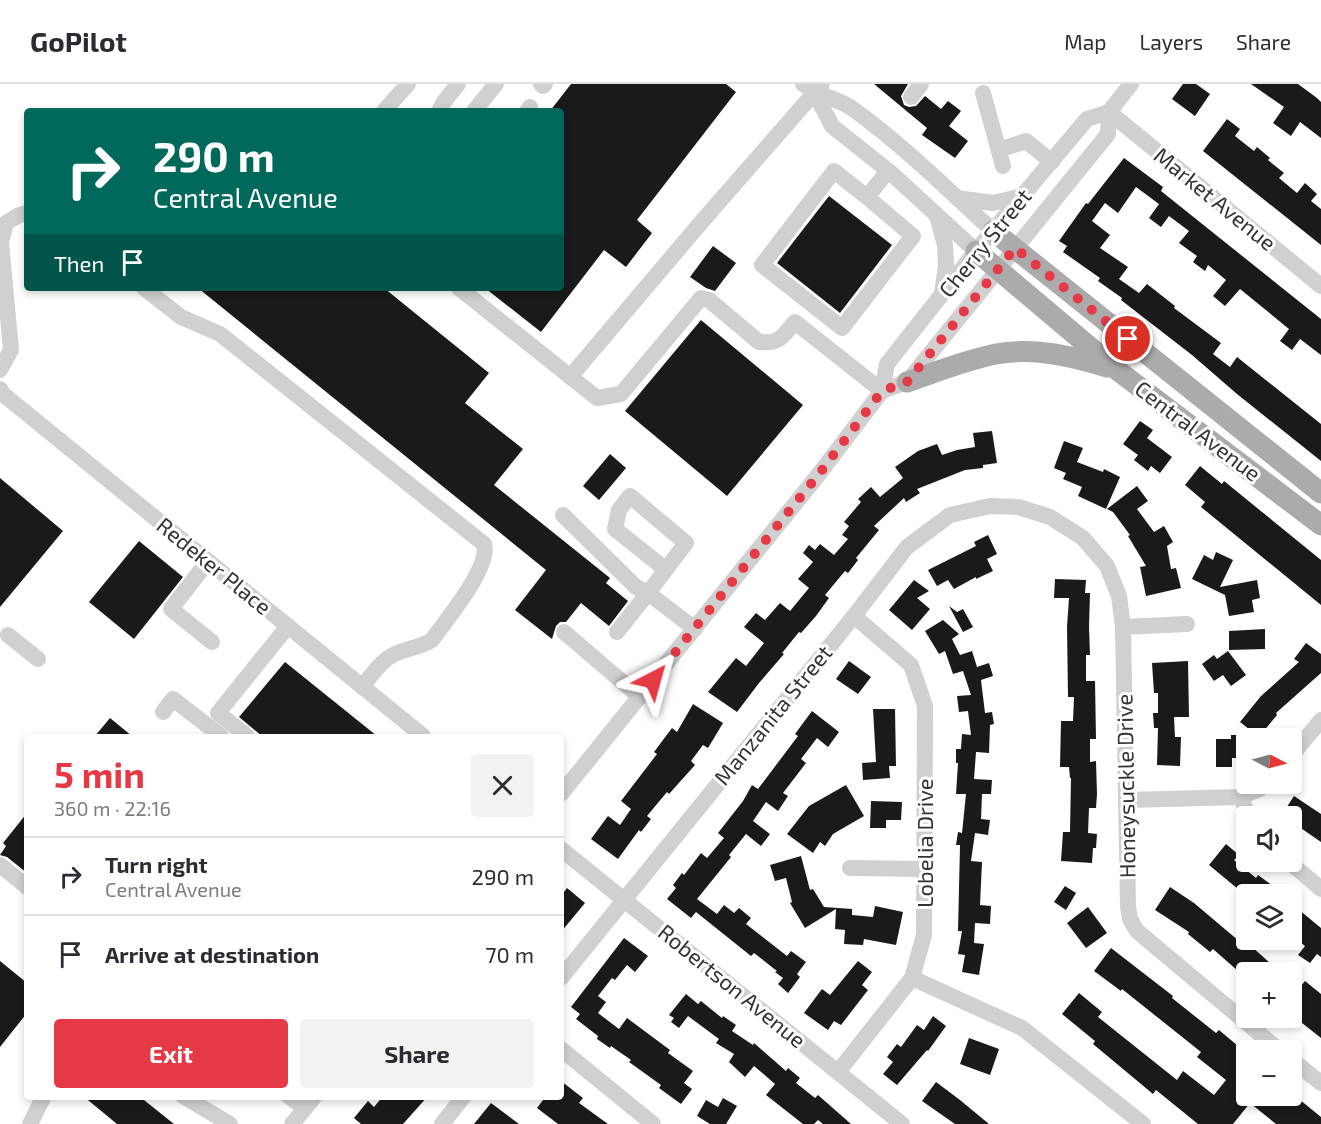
<!DOCTYPE html>
<html lang="en">
<head>
<meta charset="utf-8">
<style>
	body { margin:0; font-family:"Exo 2",sans-serif; background:#f2f2f3; color:#2b2b33; height:100vh; display:flex; flex-direction:column; font-size:22px; white-space:nowrap }
	* { box-sizing:border-box; margin:0 }
	p { font-size:20px; color:#7c7c81 }
	.icon { flex:none; width:33px; height:33px; fill:none; stroke:currentColor; stroke-width:2; stroke-linecap:round; stroke-linejoin:round }
	.map { position:relative; flex:1; overflow:hidden }
	.details { position:absolute; left:24px; top:650px; width:540px; height:366px; display:flex; flex-direction:column; background:#fff; border-radius:6px; box-shadow:0 3px 9px #0003 }
	.details>* { flex:none }
	.hud { position:absolute; left:24px; top:24px; width:540px; height:183px; border-radius:6px; box-shadow:0 3px 9px #0003; background:#00695c; color:#fff; overflow:hidden }
	.needle { width:39px; rotate:96deg }
	.controls { position:absolute; left:1236px; top:644px; display:grid; gap:12px }
	.controls a { display:grid; place-items:center; width:66px; height:66px; border-radius:6px; background:#fff; box-shadow:0 3px 9px #0003; font-size:30px }
	.pin { position:absolute; display:grid; place-items:center; width:51px; height:51px; color:#fff; margin:-26px; border:3px solid #fff; border-radius:50%; box-shadow:0 2px 6px #0007 }
	.me { position:absolute; width:66px; margin:-33px; rotate:39deg; stroke-linejoin:round; filter:drop-shadow(0 0 4px #0008) }
	.turn { display:flex; align-items:center; gap:21px; height:126px; padding:0 30px; font-size:27px }
	.turn .icon { width:78px; height:78px; stroke-width:2.5 }
	.turn b { display:block; font-size:42px; line-height:51px }
	.then { display:flex; align-items:center; height:57px; padding:0 30px; background:#0003; gap:12px; font-size:22px }
	.round { display:grid; place-items:center; flex:none; width:63px; height:63px; border-radius:6px; background:#f2f2f3 }
	.headline { display:flex; align-items:center; justify-content:space-between; height:102px; padding:0 30px }
	h1 { font-size:36px; font-weight:700; line-height:45px; color:#e63946 }
	.button { display:flex; gap:12px; margin-top:auto; padding:12px 30px }
	.button a { flex:1; height:69px; border-radius:6px; background:#e63946; color:#fff; font-size:24px; font-weight:700; line-height:69px; text-align:center }
	.button a+a { background:#f2f2f3; color:#2b2b33 }
	ul { padding:0; list-style:none }
	li { display:flex; align-items:center; gap:18px; height:78px; padding:0 30px; border-top:2px solid #e1e1e2 }
	li div { flex:1 }
	li b { display:block; font-size:22px }
	li em { font-style:normal }
	header { display:flex; align-items:center; gap:36px; box-sizing:border-box; height:84px; padding:0 30px; background:#fff; border-bottom:2px solid #e1e1e2 }
	header strong { font-size:28px }
	nav { display:flex; gap:33px; margin-inline-start:auto; font-size:21px }
	.map>svg:first-child { display:block }
	.building { fill:#1a1a1a }
	.lines { fill:none; stroke-linecap:round; stroke-linejoin:round }
	.minor { stroke:#d0d0d0; stroke-width:16 }
	.major { stroke:#ababab; stroke-width:21 }
	.route { stroke:#e63946; stroke-width:10; stroke-dasharray:0 18 }
	.labels { text-anchor:middle; stroke-width:6; stroke-linejoin:round; paint-order:stroke }
	.street-label { font-size:22px; fill:#333; stroke:#fff }
</style>
</head>
<body>
<header>
<strong>GoPilot</strong>
<nav><a>Map</a><a>Layers</a><a>Share</a></nav>
</header>
<div class="map">
<svg width="1321" height="1040" viewBox="0 0 1321 1040">
	<rect width="100%" height="100%" fill="#fff"/>
	<g class="building">
		<path d="M571,0H726L736,8L637,136L652,149L626,183L604,166L541,248L485,204H561V27H550Z"/>
		<path d="M874,0H908L901,12L904,21L909,23L916,22L925,12L941,25L948,17L961,27L949,42L968,57L955,74L922,51L927,44Z"/>
		<path d="M1183,0H1196L1210,10L1195,32L1172,15Z"/>
		<path d="M1251,0H1298L1317,14L1321,18V54L1300,38L1291,52L1273,39L1284,23Z"/>
		<path d="M1227,35L1240,45L1235,52L1254,67L1257,63L1270,74L1268,76L1284,89L1279,94L1297,109L1305,99L1317,110L1311,117L1321,125V161L1203,67Z"/>
		<path d="M1124,74L1163,103L1161,107L1321,235V271L1300,255L1292,266L1280,257L1289,245L1240,205L1225,222L1213,212L1226,196L1208,181L1205,187L1193,178L1197,172L1179,159L1189,147L1169,132L1161,143L1149,134L1159,120L1136,103L1118,129L1105,119L1092,137L1110,151L1100,164L1128,183L1119,195L1139,209L1147,200L1175,222L1174,224L1221,259L1213,270L1230,283L1237,273L1321,340V377L1237,310L1192,271L1121,216L1122,214L1098,197L1100,194L1063,168L1067,162L1059,157L1086,119L1088,120Z"/>
		<path d="M829,112L892,161L840,229L777,179Z"/>
		<path d="M713,162L736,179L715,207L706,204L690,193Z"/>
		<path d="M198,204H384L489,289L465,319L523,365L494,401L610,494L606,499L628,517L609,542L581,519L566,538H560L556,542L552,555L515,526L546,486Z"/>
		<path d="M701,236L803,321L727,412L625,327Z"/>
		<path d="M1140,337L1153,346L1147,354L1172,373L1160,389L1151,382L1148,387L1134,376L1138,371L1123,360Z"/>
		<path d="M992,347L997,379L983,381V384L965,386L917,405L920,409L906,418L904,414L874,442L879,446L856,474L858,476L848,489L845,487L825,511L829,514L816,532L801,549L799,548L782,569L784,570L759,599L737,628L708,608L736,574L746,582L764,559L744,543L756,529L765,536L780,519L790,527L809,504L798,495L813,478L803,469L809,461L815,466L820,460L834,471L848,455L842,451L849,442L844,438L861,418L858,415L871,403L880,413L903,394L895,383L918,367L937,360L942,371L957,366L975,363L973,349Z"/>
		<path d="M1064,357L1083,364L1077,378L1103,388L1104,385L1120,393L1106,425L1078,412L1082,403L1063,395L1066,389L1054,384Z"/>
		<path d="M610,370L626,384L599,416L583,402Z"/>
		<path d="M1200,382L1222,400L1224,397L1321,476V521L1201,423L1205,418L1185,401Z"/>
		<path d="M0,394L63,447L0,523Z"/>
		<path d="M1137,402L1148,417L1137,425L1154,448L1164,442L1173,458L1167,462L1171,485L1176,484L1181,504L1146,512L1140,483L1146,482L1128,452L1130,451L1113,428L1107,425Z"/>
		<path d="M988,451L997,470L987,475L993,487L976,495V493L954,505L948,496L937,502L928,486L976,462L974,458Z"/>
		<path d="M139,457L183,493L134,555L89,518Z"/>
		<path d="M1216,468L1233,476L1220,503L1257,496L1260,514L1252,516L1254,528L1229,532L1225,511L1192,495L1204,471L1213,476Z"/>
		<path d="M1055,495L1086,496L1085,509H1090L1089,543L1090,571H1086V597H1095L1096,655H1090V678L1096,677L1097,710L1096,724H1089L1088,749L1097,750L1096,764H1093L1092,779L1061,777L1063,748H1070L1071,694H1070L1069,683H1060L1061,637H1073L1074,613H1068L1067,543L1069,514H1054Z"/>
		<path d="M914,496L929,507L917,514L930,525L912,546L889,526Z"/>
		<path d="M949,522L957,528L963,525L973,543L963,548Z"/>
		<path d="M943,536L959,550L952,555L960,571L972,567L977,583L989,579L993,592L981,596L985,629L992,628L994,640L990,641L989,669L976,668L974,695L992,696L991,710H982L981,735L990,736L988,751L975,749L971,777L982,778L980,821L991,822L990,840L975,839L974,859L984,860L979,891L962,888L965,871L958,870L962,847H958L960,761H956L958,748L962,749L966,710H956L958,679H956V665H961L962,650L971,651L968,627L959,628L957,612L971,611L963,587L953,590L945,567L939,570L925,547Z"/>
		<path d="M1265,545V565L1229,566V547Z"/>
		<path d="M1306,559L1321,570V589L1276,629L1277,631L1259,653L1240,638L1261,612L1299,578L1294,575Z"/>
		<path d="M1228,567L1246,591L1231,602L1223,591L1214,597L1202,580L1214,571L1217,575Z"/>
		<path d="M849,577L871,593L858,610L836,595Z"/>
		<path d="M1188,577L1189,633H1174L1175,653H1181L1180,682L1157,681L1158,644H1154L1153,629H1158V609H1154L1152,579Z"/>
		<path d="M285,578L377,652H262L257,648L239,633Z"/>
		<path d="M693,620L723,639L708,664L703,661L691,677L695,681L669,710L667,708L647,732L651,735L641,748L639,746L618,775L591,755L608,732L620,741L631,725L621,717L657,670L654,668L672,644L677,648Z"/>
		<path d="M873,625H895L896,682H889L890,694L863,696L862,679L876,678Z"/>
		<path d="M812,627L839,648L828,663L817,654L801,675L806,679L783,709L788,712L778,727L766,718L753,737L770,750L761,762L746,750L729,771L731,773L697,815L717,830L724,821L734,829L739,824L751,834L746,840L787,872L791,867L806,878L797,890L800,893L788,909L778,900L783,894L775,888L777,887L754,869L751,872L696,828L691,834L667,815L676,804L673,801L682,789L684,791L701,769L707,774L724,754L718,749L743,717L752,701L758,705L798,652L795,650Z"/>
		<path d="M110,634L132,652H95Z"/>
		<path d="M1231,651H1246V674H1232V683H1216V655H1231Z"/>
		<path d="M846,701L864,732L833,750L825,762L820,758L813,769L787,750L809,722Z"/>
		<path d="M1294,712L1321,730V758L1292,738V732H1281Z"/>
		<path d="M871,717L902,718L901,736H886V744H870Z"/>
		<path d="M27,729V789L7,773L0,771L6,762L3,759Z"/>
		<path d="M1226,760L1239,771L1234,776L1256,794L1258,791L1284,810H1244L1209,781Z"/>
		<path d="M801,772L810,806L813,805L824,823L852,825V831L873,833L875,822L903,828L896,861L864,855L863,861L844,860L845,846L835,845L836,825L805,844L790,819L792,818L786,794L775,797L770,781Z"/>
		<path d="M1065,802L1076,809L1066,826L1054,818Z"/>
		<path d="M1170,803L1194,819L1239,857L1242,854L1280,888H1246V894L1213,865L1210,868L1188,850L1189,848L1155,826Z"/>
		<path d="M567,804L585,819L561,848V812Z"/>
		<path d="M1088,823L1107,849L1086,864L1067,839Z"/>
		<path d="M1298,825L1321,844V873L1317,870L1310,879L1298,871L1305,862L1292,852V834Z"/>
		<path d="M624,854L648,872L635,888L627,881L615,896L612,894L598,912L606,918L598,929L619,945L627,934L670,966L668,969L693,987L684,999L692,1005L681,1020L659,1004L661,1001L629,978L631,976L611,962L610,964L597,955L598,952L576,935L580,930L571,923Z"/>
		<path d="M1111,864L1173,912L1172,914L1216,949L1219,946L1244,967L1241,972L1246,976V1011H1294L1321,1033V1040H1276L1250,1019L1233,1040H1198L1156,1006L1153,1010L1093,960L1095,957L1062,930L1079,909L1102,928L1098,933L1177,996L1183,987L1214,1011L1226,996L1197,973L1201,968L1122,905L1121,907L1094,887Z"/>
		<path d="M0,877L27,899V929L0,963Z"/>
		<path d="M858,877L872,888L862,901L868,906L841,941L834,937L828,946L804,929L822,905L830,911Z"/>
		<path d="M1292,894L1301,902L1305,897L1321,910V954L1292,931Z"/>
		<path d="M686,910L698,920L701,917L722,934L723,932L736,941L732,947L753,961L754,959L786,987L788,984L800,994L796,999L815,1014L818,1011L851,1040H823L818,1036L814,1040H803L766,1011L775,1000L754,982L745,993L729,978L734,970L716,959L719,955L688,932L679,944L671,938L674,934L669,931Z"/>
		<path d="M933,932L946,942L928,967L927,966L897,1001L883,990L893,978L887,973L897,960L901,963L917,941L924,946Z"/>
		<path d="M969,954L999,965L990,991L960,980Z"/>
		<path d="M561,997L583,1014L579,1019L608,1040H558L537,1024L546,1012H561Z"/>
		<path d="M936,998L960,1016L989,1040H955L922,1017Z"/>
		<path d="M83,1012H139L174,1040H117Z"/>
		<path d="M383,1012H428L403,1040H361L354,1034L368,1017L374,1023Z"/>
		<path d="M723,1014L737,1022L726,1040H710L697,1032L706,1016L718,1023Z"/>
		<path d="M491,1019L519,1040H474Z"/>
	</g>
	<g class="lines">
		<g class="minor">
			<path d="M541,0L543,2L545,0"/>
			<path d="M803,0C820,13 838,14 853,25C903,61 948,106 993,147"/>
			<path d="M815,9L832,42L891,89L976,167"/>
			<path d="M983,9L1003,82"/>
			<path d="M911,13L921,0"/>
			<path d="M384,27L408,0"/>
			<path d="M439,27L443,19L458,0"/>
			<path d="M474,27L496,0"/>
			<path d="M527,27L530,23"/>
			<path d="M1109,28L1321,202"/>
			<path d="M999,66L1026,57L1052,78"/>
			<path d="M867,113L834,87L762,181L842,244L913,152L867,113L888,87"/>
			<path d="M957,114L993,119L1023,112"/>
			<path d="M937,132L945,161L946,181L942,210"/>
			<path d="M144,204L181,233L220,250L484,460C491,483 446,536 432,556C419,565 401,564 388,574C378,581 370,593 362,603"/>
			<path d="M459,204L597,314L621,310L701,214L709,216L759,258C780,260 782,253 795,238L882,307"/>
			<path d="M0,286L11,266L1,158L6,139L19,131L27,129"/>
			<path d="M570,293L704,135L822,0"/>
			<path d="M0,305L4,311L423,652"/>
			<path d="M882,307L907,298L1108,50L1109,28"/>
			<path d="M563,431L636,503L648,509L686,459L630,412L619,426L615,445L665,485"/>
			<path d="M208,477L171,525L212,558"/>
			<path d="M1123,543L1187,540"/>
			<path d="M564,548L640,613"/>
			<path d="M617,548L648,509L695,545"/>
			<path d="M8,551L38,575"/>
			<path d="M163,628L173,615L221,652"/>
			<path d="M247,652L218,629L288,542"/>
			<path d="M1292,671L1321,636"/>
			<path d="M561,710L819,390L882,307L887,280L976,167L1087,35L1109,28L1131,0"/>
			<path d="M1241,713L1248,732"/>
			<path d="M1126,716L1241,713L1260,705L1267,699"/>
			<path d="M561,765L902,1040"/>
			<path d="M1288,777L1321,805"/>
			<path d="M0,781L27,803"/>
			<path d="M850,784L925,785"/>
			<path d="M561,894L854,532L907,463L950,431L990,422L1018,423L1050,433L1083,454L1107,482L1119,512L1123,543L1128,822L1130,835L1137,847L1279,966"/>
			<path d="M912,894L1022,944L1143,1040"/>
			<path d="M561,965L653,1040"/>
			<path d="M1292,976L1321,999"/>
			<path d="M838,988L912,894L924,851L925,622L911,581L854,532"/>
			<path d="M183,1012L230,1040"/>
			<path d="M288,1012L305,1024"/>
			<path d="M30,1040L44,1012"/>
			<path d="M292,1040L315,1012"/>
			<path d="M442,1040L464,1012"/>
		</g>
		<g class="major">
			<path d="M993,147L1321,409"/>
			<path d="M976,167L1117,286L1321,441"/>
			<path d="M907,298C936,288 966,276 996,270C1033,263 1072,272 1107,283"/>
		</g>
	</g>
	<g class="lines">
		<path class="route" d="M653,596L819,390L882,307L907,298L1015,164L1128,255"/>
	</g>
	<g class="labels">
		<g class="street-label">
			<text transform="translate(1215 115) rotate(39)" y="8">Market Avenue</text>
			<text transform="translate(985 159) rotate(-51)" y="8">Cherry Street</text>
			<text transform="translate(1198 347) rotate(37)" y="8">Central Avenue</text>
			<text transform="translate(214 482) rotate(39)" y="8">Redeker Place</text>
			<text transform="translate(773 631) rotate(-51)" y="8">Manzanita Street</text>
			<text transform="translate(1126 702) rotate(-91)" y="8">Honeysuckle Drive</text>
			<text transform="translate(925 759) rotate(-90)" y="8">Lobelia Drive</text>
			<text transform="translate(732 902) rotate(39)" y="8">Robertson Avenue</text>
		</g>
	</g>
</svg>
<div class="controls">
<a><svg class="needle" viewBox="-14 -14 28 28"><path d="M0-13l5 13h-10z" fill="#e53935"/><path d="M0 13l5-13h-10z" fill="#7c7c81"/></svg></a>
<a><svg class="icon" aria-label="sound" viewBox="0 0 24 24"><path d="M4 9h4l5-4v14l-5-4H4zM17 9q2 3 0 6"/></svg></a>
<a><svg class="icon" aria-label="layers" viewBox="0 0 24 24"><path d="M12 4l9 5-9 5-9-5zM3 14l9 5 9-5"/></svg></a>
<a>+</a>
<a>−</a>
</div>
<div class="pin" style="left:1128px;top:255px;background:#d93025"><svg class="icon" aria-label="arrive" viewBox="0 0 24 24"><path d="M6 21V4h12l-3 4 3 4H6"/></svg></div>
<svg class="me" style="left:653px;top:596px" viewBox="-20 -20 40 40"><path d="M0-17L14 15 0 8-14 15z" fill="#e63946" stroke="#fff" stroke-width="4"/></svg>
<div class="hud">
<div class="turn"><svg class="icon" aria-label="right" viewBox="0 0 24 24"><path d="M7 20v-9h11M14 6l5 5-5 5"/></svg><div><b>290 m</b>Central Avenue</div></div>
<div class="then">Then<svg class="icon" aria-label="arrive" viewBox="0 0 24 24"><path d="M6 21V4h12l-3 4 3 4H6"/></svg></div>
</div>
<section class="details">
<div class="headline"><div><h1>5 min</h1><p>360 m · 22:16</p></div><a class="round"><svg class="icon" aria-label="close" viewBox="0 0 24 24"><path d="M6 6l12 12M18 6L6 18"/></svg></a></div>
<ul>
<li><svg class="icon" aria-label="right" viewBox="0 0 24 24"><path d="M7 20v-9h11M14 6l5 5-5 5"/></svg><div><b>Turn right</b><p>Central Avenue</p></div><em>290 m</em></li>
<li><svg class="icon" aria-label="arrive" viewBox="0 0 24 24"><path d="M6 21V4h12l-3 4 3 4H6"/></svg><div><b>Arrive at destination</b></div><em>70 m</em></li>
</ul>
<div class="button"><a>Exit</a><a>Share</a></div>
</section>
</div>
</body>
</html>
